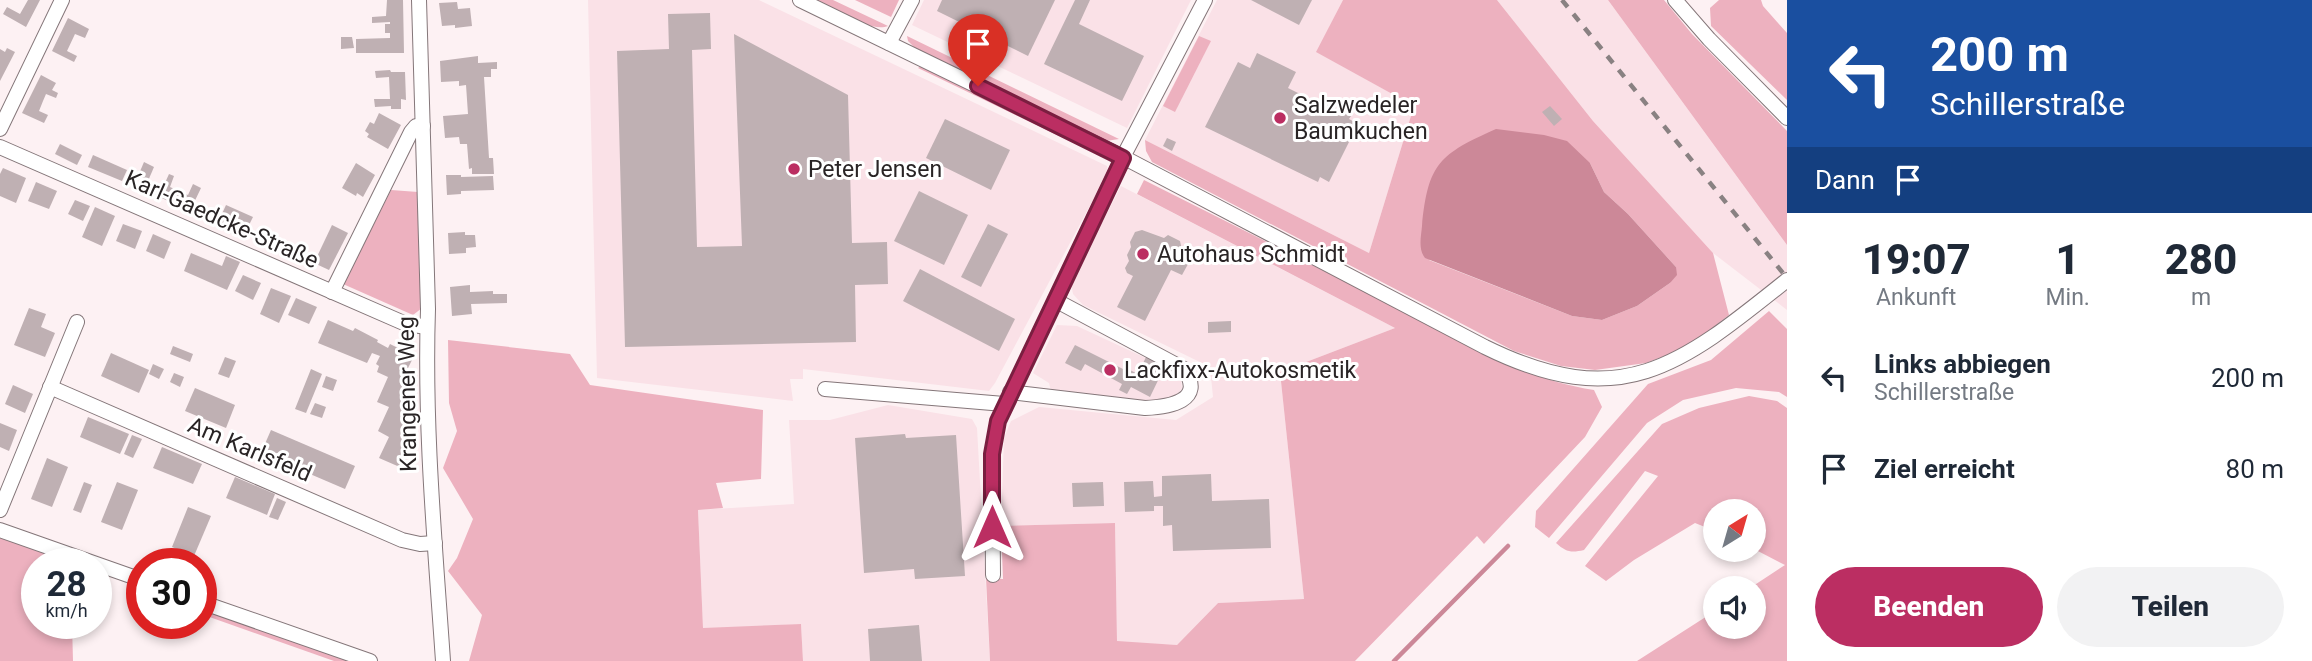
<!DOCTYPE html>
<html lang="de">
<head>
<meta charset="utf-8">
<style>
	body { margin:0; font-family:Roboto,sans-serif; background:#f2f2f3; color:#1f2937; height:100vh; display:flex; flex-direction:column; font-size:26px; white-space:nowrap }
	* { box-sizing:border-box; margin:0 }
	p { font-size:23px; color:#747a83 }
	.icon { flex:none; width:38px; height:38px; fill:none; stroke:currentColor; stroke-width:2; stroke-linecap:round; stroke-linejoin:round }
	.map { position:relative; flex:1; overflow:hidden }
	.side { display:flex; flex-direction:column; background:#fff; width:525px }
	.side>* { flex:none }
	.guide { background:#1a4fa0; color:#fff; overflow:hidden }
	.needle { width:46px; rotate:37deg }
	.tools { position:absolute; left:1703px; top:499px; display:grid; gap:14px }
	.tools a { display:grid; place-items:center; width:63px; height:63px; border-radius:50%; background:#fff; box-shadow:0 4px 10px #0003; font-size:35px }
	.speed { position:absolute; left:21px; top:548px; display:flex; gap:14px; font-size:35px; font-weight:700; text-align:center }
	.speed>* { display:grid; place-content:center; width:91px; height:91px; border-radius:50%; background:#fff; box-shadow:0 4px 10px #0003; line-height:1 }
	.speed small { font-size:18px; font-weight:400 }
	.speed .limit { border:10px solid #d22; background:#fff; color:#111 }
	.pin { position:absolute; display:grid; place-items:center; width:60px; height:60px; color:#fff; margin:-72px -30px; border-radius:50% 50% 50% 0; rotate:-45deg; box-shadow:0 0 7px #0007 }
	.pin .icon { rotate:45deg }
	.me { position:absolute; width:77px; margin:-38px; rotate:0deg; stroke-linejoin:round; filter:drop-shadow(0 0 5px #0008) }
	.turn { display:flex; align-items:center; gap:24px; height:147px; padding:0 28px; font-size:32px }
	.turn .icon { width:91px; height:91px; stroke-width:2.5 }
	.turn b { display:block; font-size:49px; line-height:60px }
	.then { display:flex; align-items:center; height:66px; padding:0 28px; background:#0003; gap:14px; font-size:26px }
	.eta { display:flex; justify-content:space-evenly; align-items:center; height:119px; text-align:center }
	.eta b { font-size:42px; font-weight:800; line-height:49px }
	.button { display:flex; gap:14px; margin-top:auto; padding:14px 28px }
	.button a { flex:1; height:80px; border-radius:42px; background:#bb2e62; color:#fff; font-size:28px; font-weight:800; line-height:80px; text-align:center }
	.button a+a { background:#f2f2f3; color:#1f2937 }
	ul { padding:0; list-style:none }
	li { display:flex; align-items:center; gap:21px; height:91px; padding:0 28px }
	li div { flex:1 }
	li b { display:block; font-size:26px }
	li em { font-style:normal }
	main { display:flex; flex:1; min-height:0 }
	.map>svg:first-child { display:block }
	.built { fill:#fae1e7 }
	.green { fill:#edb1bf; fill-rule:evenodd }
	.water { fill:#cc8898 }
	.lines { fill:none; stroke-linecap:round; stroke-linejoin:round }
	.stream { stroke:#cc8898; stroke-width:4.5 }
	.building { fill:#bfb0b3 }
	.minor-casing { stroke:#847679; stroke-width:16 }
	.minor { stroke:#fff; stroke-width:14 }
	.rail { stroke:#898182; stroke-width:4.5; stroke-dasharray:9 9; stroke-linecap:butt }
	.route-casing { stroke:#7a1e40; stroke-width:18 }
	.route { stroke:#bb2e62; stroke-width:12 }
	.poi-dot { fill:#bb2e62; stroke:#fff; stroke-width:2.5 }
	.labels { text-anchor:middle; stroke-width:6; stroke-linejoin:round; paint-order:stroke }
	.poi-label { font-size:23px; fill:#292425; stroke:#fff; text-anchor:start }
	.street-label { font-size:23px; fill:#292425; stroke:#fff }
</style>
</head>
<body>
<main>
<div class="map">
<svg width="1787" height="661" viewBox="0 0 1787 661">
	<rect width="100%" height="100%" fill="#fdf1f3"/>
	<g class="built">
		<path d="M588,0H759L1107,166L1108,172L995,383L989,391L803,369V379H790L793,401L597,378Z"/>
		<path d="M924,0H1191L1127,128L912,25Z"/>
		<path d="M1217,0H1343L1317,52L1414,106L1369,253L1145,140Z"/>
		<path d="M1497,0H1608L1787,245V310L1713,253L1593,121Z"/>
		<path d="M1121,186L1395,328L1280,372L1304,599L1218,603L1177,645L1117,642L1115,523L1001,526L1004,438L1011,421L1039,407L1176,420L1213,397L1210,367L1083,305L1073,294L1071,283Z"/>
		<path d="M1057,325L1077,326L1180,374L1182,388L1176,396L1149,403L1051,391L1049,383L1033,373Z"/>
		<path d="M888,405L972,419L977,428L990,661H803L801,624L703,629L698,510L794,504L789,420H830Z"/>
	</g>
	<g class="green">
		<path d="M815,0H833L888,26C870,33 832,8 815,0Z"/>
		<path d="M855,0H899L891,17Z"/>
		<path d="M1343,0H1497L1593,121L1713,253L1729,315L1688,347L1646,363L1595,370L1561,366L1514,351L1152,162L1146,151L1145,140L1369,253L1414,106L1316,52ZM1590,163L1604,192L1628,214L1676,267L1670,283L1637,306L1602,320L1572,316L1429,260Z"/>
		<path d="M1608,0H1664L1692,34L1787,131V245Z"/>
		<path d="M1719,0H1761L1763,6L1787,33V100L1711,26L1710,8Z"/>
		<path d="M907,36L1119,139L1106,141L915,48L908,41Z"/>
		<path d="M1199,36L1211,41L1175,112L1163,106Z"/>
		<path d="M921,66L1100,154L1105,158L918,68Z"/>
		<path d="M1144,180C1224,220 1303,260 1383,301C1453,337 1514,377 1594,390L1602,407L1585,437L1484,544L1477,536L1355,661H990L986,578L1003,579L1001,526L1115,523L1117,641L1177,645L1218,603L1304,599L1280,372L1395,328L1137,194Z"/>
		<path d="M391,190L418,192L422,308L413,315L343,284Z"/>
		<path d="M1769,311L1787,329V397L1779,392L1736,388L1683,400L1647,423L1549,538L1535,527L1536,511L1648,384L1711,360Z"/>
		<path d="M448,340L570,354L590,385L763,410L761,479L716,483L723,508L698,510L703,628L801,624L803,661H469L482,615L448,571L457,558L473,519L443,468L457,431L449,403Z"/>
		<path d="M1749,396L1777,401L1787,408V661H1637L1715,611V626H1754V588H1750L1785,565L1754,549V511H1715V531L1695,523L1634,560L1606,581L1585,566L1658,476L1645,471L1584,550C1571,553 1566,552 1556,543L1662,424L1699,408Z"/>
		<path d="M0,535L79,563L37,564V623H72L73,661H0Z"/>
		<path d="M201,607L352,661H334L201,614Z"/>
	</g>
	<path class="water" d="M1496,129L1544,135L1567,141L1590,163L1604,192L1628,214L1676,267L1677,275L1670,283L1637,306L1602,320L1572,316L1425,258C1418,249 1421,237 1422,226C1428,163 1440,154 1496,129Z"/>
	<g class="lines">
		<path class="stream" d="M1394,661L1508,546"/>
	</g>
	<g class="building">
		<path d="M28,0H40L26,27L3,14L7,7L20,14Z"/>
		<path d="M387,0H403L404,53H356V39L390,38V33H385V24H390V22L372,23V17L386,16Z"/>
		<path d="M942,0H1055L1028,56L937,11Z"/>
		<path d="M1075,0H1090L1079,24L1144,56L1122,101L1044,64Z"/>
		<path d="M1251,0H1312L1299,25Z"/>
		<path d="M457,2L458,9L470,8L472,26L455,28V25L442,26L439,3Z"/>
		<path d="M710,13L711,49L692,50L697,247L742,246L734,34L848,95L852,243L887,242L888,284L855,285L856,342L625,347L617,51L669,49L668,14Z"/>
		<path d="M68,18L89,29L85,38L75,34L67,51L77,56L74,62L52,51Z"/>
		<path d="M341,37H352L354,48L341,49Z"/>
		<path d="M7,48L15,52L0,81V49L5,52Z"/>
		<path d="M1257,53L1296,72L1288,88L1326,107L1327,104L1351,116L1349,119L1358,124L1329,182L1320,177L1318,182L1205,127L1238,62L1250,68Z"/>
		<path d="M478,56V63L497,62V69H491V77H484L489,158H493L494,174H472V168L469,169L467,144H460L459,137L445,138L443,116L468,114L466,85L459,86V81L441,82L440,61Z"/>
		<path d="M390,70L391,72H405L406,100L401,99V109H391V106L375,107L374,99H390L389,77L376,78L375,71Z"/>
		<path d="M41,75L56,83L52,90L58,93L56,98L46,94L43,101L39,111L48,115L44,123L22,113Z"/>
		<path d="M1550,106L1562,119L1554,126L1542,112Z"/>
		<path d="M379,113L401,125L388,149L367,137L369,134L365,131L370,122L374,124Z"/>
		<path d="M945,119L1010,150L991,190L926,158Z"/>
		<path d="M1167,138L1176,142L1172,151L1163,146Z"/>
		<path d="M60,144L82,155L77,165L55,154Z"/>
		<path d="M93,155L127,170L122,181L88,167Z"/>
		<path d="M144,162L154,167L148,181L138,176Z"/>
		<path d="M356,163L375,175L363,197L357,193L356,196L342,188Z"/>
		<path d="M3,168L26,178L16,203L0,196V174Z"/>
		<path d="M169,174L174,176L170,187L188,195L193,184L201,188L190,211L155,195L160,183L164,185Z"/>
		<path d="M446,175H461V177L493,176L494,190L461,191V194L447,195Z"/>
		<path d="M36,182L57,191L49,209L28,201Z"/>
		<path d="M919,191L968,215L944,265L894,241Z"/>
		<path d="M75,200L90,206L83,221L68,214Z"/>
		<path d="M226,205L253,217L242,239L216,227Z"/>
		<path d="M95,207L115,216L102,246L82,237Z"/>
		<path d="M123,224L142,231L135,249L116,241Z"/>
		<path d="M988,224L1008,234L981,287L961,277Z"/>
		<path d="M332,225L348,233L329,270L314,263Z"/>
		<path d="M1142,230L1164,238L1168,235L1180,241L1182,250L1193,255L1182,275L1171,270L1145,321L1117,307L1133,276L1127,273L1125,268L1129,261L1127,255L1131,247L1130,242L1135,232Z"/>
		<path d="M465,232V235H475L476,247L466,248V253L449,254L448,233Z"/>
		<path d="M153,234L171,242L164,259L146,251Z"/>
		<path d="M191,253L222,266L226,256L240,262L227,290L184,271Z"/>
		<path d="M920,269L1015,319L999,351L903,301Z"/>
		<path d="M243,275L261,283L253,300L235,291Z"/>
		<path d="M470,285V292L493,291V294H507V303L471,304L472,314L452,316L450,287Z"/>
		<path d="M271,288L291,296L279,323L260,314Z"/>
		<path d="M296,298L317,307L309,324L288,315Z"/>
		<path d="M29,308L46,314L41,327L55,333L45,357L14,345Z"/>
		<path d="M328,320L353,331L355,328L378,340L377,342L388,348L390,344L414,356L402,380L412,384L401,407L412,412L400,436L414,443L402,468L379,458L389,437L378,431L389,407L377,402L388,377L377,372L379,366L376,364L380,356L372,353L367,363L318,343Z"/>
		<path d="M1231,321V332L1208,333V322Z"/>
		<path d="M1075,345L1127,371L1128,369L1138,374L1146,357L1165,366L1150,397L1131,387L1127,394L1119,390L1122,384L1085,364L1081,371L1065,363Z"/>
		<path d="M173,346L193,354L190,362L170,354Z"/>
		<path d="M111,353L149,370L139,393L101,376Z"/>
		<path d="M225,357L236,361L229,378L218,374Z"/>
		<path d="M153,364L164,369L159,379L149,374Z"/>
		<path d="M311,369L322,374L306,413L295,409Z"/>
		<path d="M174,373L184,377L180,387L170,382Z"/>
		<path d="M326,376L337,380L333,391L322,387Z"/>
		<path d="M13,385L33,394L25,413L5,404Z"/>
		<path d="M195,388L235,405L226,428L185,411Z"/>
		<path d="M315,403L326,407L322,418L310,414Z"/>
		<path d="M88,417L129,434L120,454L80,437Z"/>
		<path d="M0,423L17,430L9,451L0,447Z"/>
		<path d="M271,430L355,466L345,489L261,453Z"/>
		<path d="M905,434L906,438L956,435L965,576L915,579L914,569L864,573L855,438Z"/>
		<path d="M132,435L142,439L133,458L124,454Z"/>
		<path d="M162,447L202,464L193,484L153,468Z"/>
		<path d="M47,458L68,467L52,507L31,499Z"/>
		<path d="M1211,474L1212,501L1269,499L1271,548L1173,551L1172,525L1163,526V506H1154V511L1125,512L1124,482L1153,481L1154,497L1162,496V476Z"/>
		<path d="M235,477L275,494L267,515L226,498Z"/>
		<path d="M84,482L92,485L81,513L73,510Z"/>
		<path d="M117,482L138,490L122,530L101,522Z"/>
		<path d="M1103,482L1104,506L1073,507L1072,483Z"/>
		<path d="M277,498L286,502L278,520L269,517Z"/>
		<path d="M188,507L211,516L194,556L172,547Z"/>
		<path d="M919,625L922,661H870L868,629Z"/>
	</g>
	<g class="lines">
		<g class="minor-casing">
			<g id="minor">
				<path d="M419,0L428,309C424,426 435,544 443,661"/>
				<path d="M800,0L1123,157L1485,347C1621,414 1680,366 1787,280"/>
				<path d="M1675,0L1709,39L1787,118"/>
				<path d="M889,43L912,0"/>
				<path d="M0,129L62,0"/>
				<path d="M0,147L406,324L427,327"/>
				<path d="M332,292L411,132L416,126H423"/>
				<path d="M50,387L402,540L420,544L435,543"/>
				<path d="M825,389L1004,404"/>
				<path d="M1010,392L1145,408C1169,407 1206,401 1184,369L1055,300"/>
				<path d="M0,510L77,322"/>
				<path d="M0,530L142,580"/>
				<path d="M993,575L992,454L998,421L1123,157L1205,0"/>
				<path d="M201,602L370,661"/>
			</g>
		</g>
		<use href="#minor" class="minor"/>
		<path class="rail" d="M1562,0L1787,278"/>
	</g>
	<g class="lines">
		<g class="route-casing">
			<path id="route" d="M978,86L1123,158L998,421L992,454V527"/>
		</g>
		<use href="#route" class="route"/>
	</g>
	<g class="poi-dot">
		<circle cx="1280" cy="118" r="7"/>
		<circle cx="794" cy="169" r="7"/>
		<circle cx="1143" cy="254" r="7"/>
		<circle cx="1110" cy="370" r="7"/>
	</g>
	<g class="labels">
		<g class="poi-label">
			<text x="1294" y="113">Salzwedeler<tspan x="1294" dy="26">Baumkuchen</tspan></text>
			<text x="808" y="177">Peter Jensen</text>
			<text x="1157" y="262">Autohaus Schmidt</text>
			<text x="1124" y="378">Lackfixx-Autokosmetik</text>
		</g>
		<g class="street-label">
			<text transform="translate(222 219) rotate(24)" y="8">Karl-Gaedcke-Straße</text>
			<text transform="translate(407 394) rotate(-91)" y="8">Krangener Weg</text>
			<text transform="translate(250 449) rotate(23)" y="8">Am Karlsfeld</text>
		</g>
	</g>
</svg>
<div class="tools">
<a><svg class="needle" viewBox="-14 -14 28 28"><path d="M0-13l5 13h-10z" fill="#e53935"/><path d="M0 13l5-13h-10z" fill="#747a83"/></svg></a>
<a><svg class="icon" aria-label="sound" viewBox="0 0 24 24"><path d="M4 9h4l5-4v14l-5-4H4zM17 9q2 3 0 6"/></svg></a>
</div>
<div class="speed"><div>28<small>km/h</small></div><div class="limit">30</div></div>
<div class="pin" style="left:978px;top:86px;background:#d93025"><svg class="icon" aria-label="arrive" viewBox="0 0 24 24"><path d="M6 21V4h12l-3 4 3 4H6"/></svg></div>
<svg class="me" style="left:992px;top:527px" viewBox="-20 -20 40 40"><path d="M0-17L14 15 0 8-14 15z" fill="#bb2e62" stroke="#fff" stroke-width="4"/></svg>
</div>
<section class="side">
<div class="guide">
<div class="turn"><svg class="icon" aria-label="left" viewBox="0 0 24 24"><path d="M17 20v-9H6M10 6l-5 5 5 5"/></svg><div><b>200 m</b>Schillerstraße</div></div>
<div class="then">Dann<svg class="icon" aria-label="arrive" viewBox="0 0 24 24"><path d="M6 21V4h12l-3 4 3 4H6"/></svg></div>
</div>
<div class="eta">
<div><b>19:07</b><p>Ankunft</p></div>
<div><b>1</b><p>Min.</p></div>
<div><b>280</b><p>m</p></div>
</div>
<ul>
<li><svg class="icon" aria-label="left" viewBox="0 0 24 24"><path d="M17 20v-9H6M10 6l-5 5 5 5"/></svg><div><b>Links abbiegen</b><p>Schillerstraße</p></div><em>200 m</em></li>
<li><svg class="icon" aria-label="arrive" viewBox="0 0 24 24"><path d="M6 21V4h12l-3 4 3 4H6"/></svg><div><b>Ziel erreicht</b></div><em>80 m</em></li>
</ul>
<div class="button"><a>Beenden</a><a>Teilen</a></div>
</section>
</main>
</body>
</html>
